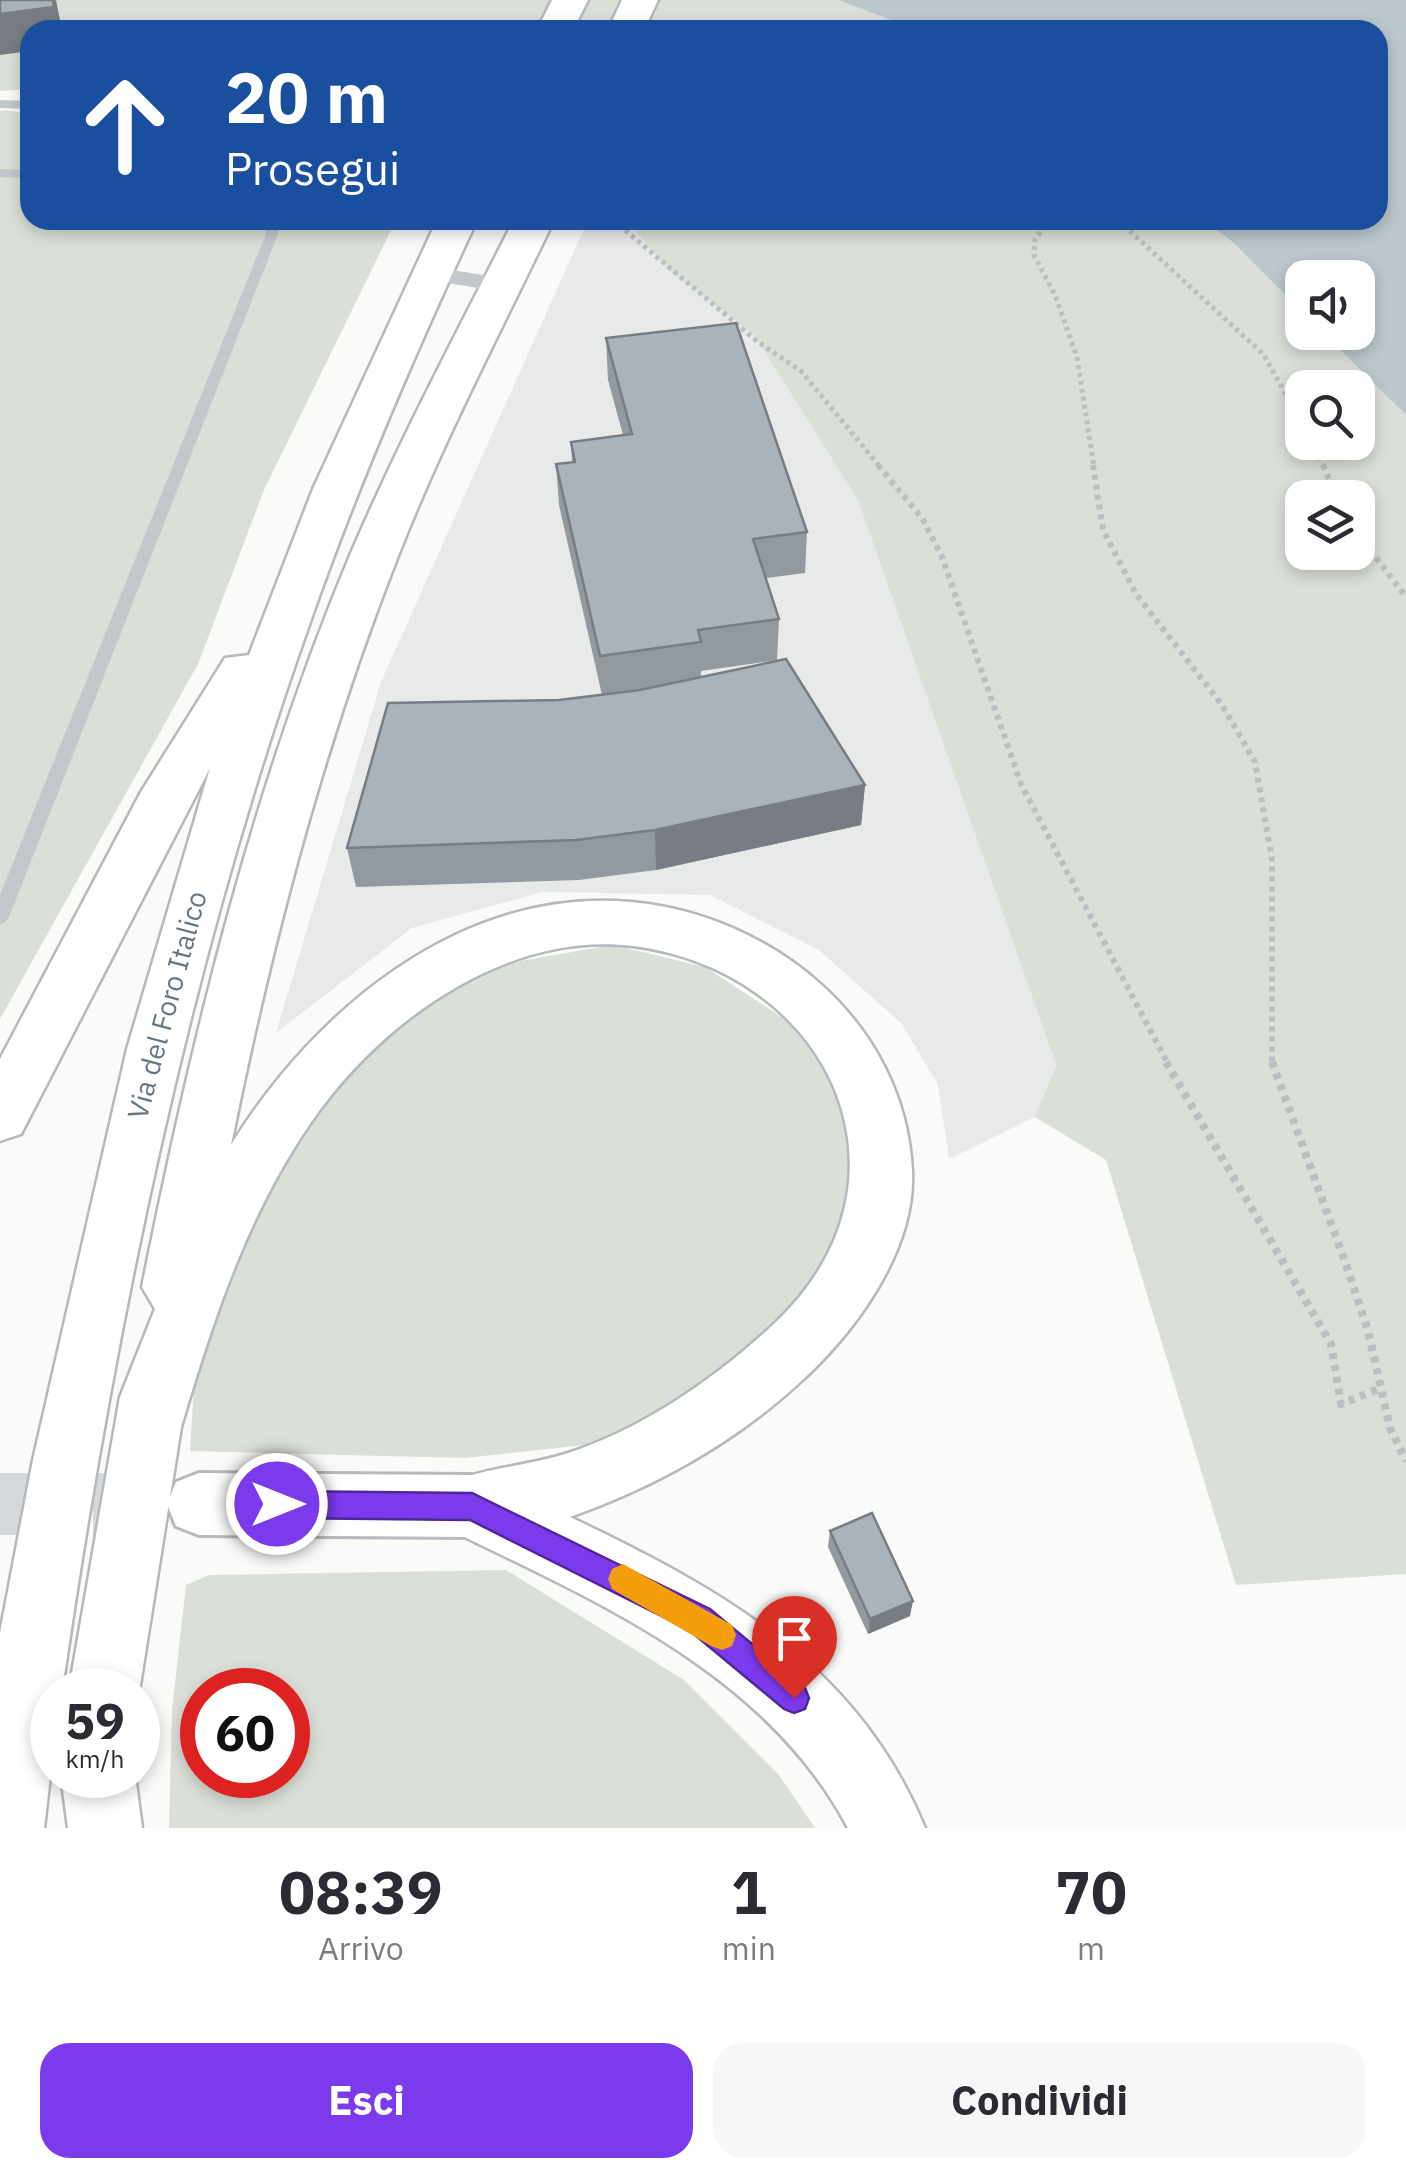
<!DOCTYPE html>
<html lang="it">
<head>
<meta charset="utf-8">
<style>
	body { margin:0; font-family:"IBM Plex Sans",sans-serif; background:#f7f7f7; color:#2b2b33; height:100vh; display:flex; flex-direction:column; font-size:38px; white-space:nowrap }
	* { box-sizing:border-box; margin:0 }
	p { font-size:32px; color:#7c7c81 }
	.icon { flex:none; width:55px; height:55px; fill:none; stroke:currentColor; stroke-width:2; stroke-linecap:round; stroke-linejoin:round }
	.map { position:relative; height:1828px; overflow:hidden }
	.details { display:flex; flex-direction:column; background:#fff; flex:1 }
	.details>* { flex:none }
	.top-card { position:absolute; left:20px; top:20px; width:1368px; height:210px; border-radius:30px; box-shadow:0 5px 15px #0003; background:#1a4fa0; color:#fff; overflow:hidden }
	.tools { position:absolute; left:1285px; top:260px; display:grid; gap:20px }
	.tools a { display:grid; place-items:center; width:90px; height:90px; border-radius:20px; background:#fff; box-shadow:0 5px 15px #0003; font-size:50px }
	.speed { position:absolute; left:30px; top:1668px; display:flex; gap:20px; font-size:50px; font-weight:700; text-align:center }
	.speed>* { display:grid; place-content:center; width:130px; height:130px; border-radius:50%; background:#fff; box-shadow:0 5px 15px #0003; line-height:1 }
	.speed small { font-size:25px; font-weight:400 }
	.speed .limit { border:15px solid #d22; background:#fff; color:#111 }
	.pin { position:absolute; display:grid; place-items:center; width:85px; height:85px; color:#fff; margin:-102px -42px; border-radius:50% 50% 50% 0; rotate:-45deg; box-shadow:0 0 10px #0007 }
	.pin .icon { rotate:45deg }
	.me { position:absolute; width:110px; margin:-55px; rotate:90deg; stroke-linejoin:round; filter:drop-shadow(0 0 8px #0008) }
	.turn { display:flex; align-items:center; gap:35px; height:210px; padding:0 40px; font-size:45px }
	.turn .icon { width:130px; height:130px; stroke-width:2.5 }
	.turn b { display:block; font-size:70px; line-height:85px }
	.eta { display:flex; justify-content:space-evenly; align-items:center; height:170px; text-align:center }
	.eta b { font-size:60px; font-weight:800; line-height:70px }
	.primary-button { display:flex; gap:20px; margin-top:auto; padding:20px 40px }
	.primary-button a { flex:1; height:115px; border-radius:30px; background:#7c3aed; color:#fff; font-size:40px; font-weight:800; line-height:115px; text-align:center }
	.primary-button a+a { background:#f7f7f7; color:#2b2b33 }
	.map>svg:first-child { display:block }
	.built { fill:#e8e9e9 }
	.green { fill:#dadfd7; fill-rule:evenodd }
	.water { fill:#bbc7cb }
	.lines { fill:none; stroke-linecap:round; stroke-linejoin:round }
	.primary-tunnel { stroke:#d5d9db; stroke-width:62; stroke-dasharray:62 31; stroke-linecap:butt }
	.primary-casing { stroke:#b5babe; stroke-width:6 }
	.trunk-casing { stroke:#b4b9bd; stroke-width:5 }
	.path-far2 { stroke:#bbbfc2; stroke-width:5; stroke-dasharray:4 4; stroke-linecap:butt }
	.path-far1 { stroke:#bbbfc2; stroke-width:6; stroke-dasharray:5 5; stroke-linecap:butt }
	.path { stroke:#bbbfc2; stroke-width:8; stroke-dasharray:6 6; stroke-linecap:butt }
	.service { fill:#c3c8cc; fill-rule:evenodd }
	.minor { fill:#c3c8cc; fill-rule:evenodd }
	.primary { fill:#fff; fill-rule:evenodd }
	.trunk { fill:#fff; fill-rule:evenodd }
	.wall { fill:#929a9f }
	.shaded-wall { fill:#777d82 }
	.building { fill:#aab3b9; stroke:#777d82; stroke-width:2.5 }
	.route { fill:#7c3aed; stroke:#51269a; stroke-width:2.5 }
	.slow { fill:#f59e0b }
	.labels { text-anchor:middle; stroke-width:10; stroke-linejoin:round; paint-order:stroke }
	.street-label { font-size:28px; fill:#657683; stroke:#fff }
</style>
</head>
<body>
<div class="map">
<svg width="1406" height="1828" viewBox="0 0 1406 1828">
	<rect width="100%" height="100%" fill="#fafaf8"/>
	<path class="built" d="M588,220H633L754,335L858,500L1056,1065L1035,1117L949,1159L938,1085L902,1024L819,950L710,895L542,892L412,928L276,1033L381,682Z"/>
	<g class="green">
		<path d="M0,0H838L917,30H30V89L0,91Z"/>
		<path d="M5,110L30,114V220H396L264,490L198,664L0,1019V111Z"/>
		<path d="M626,220H1202L1234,243L1302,312V332L1323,333L1406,415V1574L1236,1585L1106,1160L1035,1117L1056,1065L858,500L754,335L669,270ZM1302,388H1358V442H1302ZM1302,498H1358V552H1302Z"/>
		<path d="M613,945L705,967L783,1018L811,1042L836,1075L858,1156L830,1270L735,1374L594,1444L465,1458L190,1451L196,1355L256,1200L312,1106L387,1023L484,967Z"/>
		<path d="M506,1570L684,1680L779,1775L815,1828H169L172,1710L186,1585L209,1575ZM288,1690V1775H202V1690Z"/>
	</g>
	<path class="water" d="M838,0H1406V415L1323,333L1358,332V278H1302V312L1234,243L1202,220H1378V30H917Z"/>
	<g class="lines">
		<path class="primary-tunnel" d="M0,1504H173"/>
		<g class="primary-casing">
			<path id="primary" d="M199,1473L472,1475L495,1484L504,1506L495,1528L472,1537L199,1535L176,1526L167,1504L176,1482Z"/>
		</g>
		<g class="trunk-casing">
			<g id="trunk">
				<path d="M552,0H588L573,30H537Z"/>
				<path d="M622,0H658L644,30H608Z"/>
				<path d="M437,220H477C415,353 357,487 309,625C187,969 114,1331 62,1690H52V1760L44,1828H0V1633L33,1460L127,1049L210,768L21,1134L0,1141V1059L141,792L225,658L249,655L313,489Z"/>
				<path d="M514,220H554C501,331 443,441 398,556C323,746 271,945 231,1145C315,1010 461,887 631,902C773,915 905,1022 912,1171C916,1251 854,1334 797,1385C732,1444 652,1488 570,1517C723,1590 857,1664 925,1828H848C766,1673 598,1602 448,1529L438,1506L448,1483C486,1468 526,1466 565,1454C642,1430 718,1377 776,1322C928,1177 828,971 633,946C510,931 389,1016 319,1111C250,1206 214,1316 181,1427L138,1698V1690H69L120,1397L155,1309L142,1287C192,1037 252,789 351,553C400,439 458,330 514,220Z"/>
				<path d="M61,1775H135L142,1828H68Z"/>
			</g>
		</g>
		<g class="path-far2">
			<path d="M613,220L758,342L801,371L880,467"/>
			<path d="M865,220H883"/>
			<path d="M1051,220L1035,239L1034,255L1055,295L1077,357L1094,467"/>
			<path d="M1118,220L1264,355L1302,424"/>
			<path d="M1313,442L1324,467"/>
		</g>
		<g class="path-far1">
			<path d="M878,465L922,518L942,557L1021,784L1168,1064"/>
			<path d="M1093,465L1103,530L1136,594L1222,705L1255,762L1272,860V1064"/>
			<path d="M1323,465L1337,498"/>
			<path d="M1358,534L1406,597"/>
		</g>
		<g class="path">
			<path d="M1166,1062L1331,1344L1341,1404L1381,1388"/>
			<path d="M1272,1062L1347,1267L1368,1331L1390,1428L1406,1461"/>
		</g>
		<g class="service">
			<path d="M0,100L30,101V109L0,108Z"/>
			<path d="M0,169L30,170V178L0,177Z"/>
			<path d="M266,220H278V234L9,917L6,922L0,924V895L266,234Z"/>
		</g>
		<path class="minor" d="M432,267L503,278L515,285L503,292L423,279L420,274Z"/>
		<use href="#primary" class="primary"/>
		<use href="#trunk" class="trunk"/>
	</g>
	<g class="wall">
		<path d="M606,338L807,532L805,573L766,578L779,619L777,660L701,671V677L865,785L861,825L656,870L579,880L356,887L347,848L559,700L602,695L559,505L556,464L572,462L571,442L623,435L608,380Z"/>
		<path d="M830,1531L910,1616L868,1634L828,1547Z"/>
	</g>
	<g class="shaded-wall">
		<path d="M56,0L62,30H30V51L0,55V14Z"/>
		<path d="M865,785L861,825L656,870L655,830Z"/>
		<path d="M913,1601L910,1616L868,1634L870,1619Z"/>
	</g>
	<g class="building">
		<path d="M0,0H53L54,7L0,14Z"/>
		<path d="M736,323L807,532L753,539L779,619L698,630L701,642L600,656L556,464L575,462L571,442L632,434L606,338Z"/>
		<path d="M786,659L865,785L655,830L576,840L347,848L388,703L559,700L640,690Z"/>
		<path d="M872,1513L913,1601L870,1619L830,1531Z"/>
	</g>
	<path class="route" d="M277,1491L472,1493L710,1609L805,1688L809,1698L805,1709L794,1713L784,1709L689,1630L470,1520L277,1518L267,1514L263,1504L267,1495Z"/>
	<path class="slow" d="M623,1564L732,1625L736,1635L732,1646L722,1650L711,1646L612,1589L608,1579L612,1569Z"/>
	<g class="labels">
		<g class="street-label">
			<text transform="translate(167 1005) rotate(-75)" y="10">Via del Foro Italico</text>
		</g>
	</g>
</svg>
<div class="tools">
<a><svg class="icon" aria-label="sound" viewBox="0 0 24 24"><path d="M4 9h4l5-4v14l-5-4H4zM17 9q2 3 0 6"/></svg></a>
<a><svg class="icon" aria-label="search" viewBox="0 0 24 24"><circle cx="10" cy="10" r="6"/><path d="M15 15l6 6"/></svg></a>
<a><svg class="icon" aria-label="layers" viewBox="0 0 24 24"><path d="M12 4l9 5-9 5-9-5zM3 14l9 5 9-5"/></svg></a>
</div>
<div class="speed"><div>59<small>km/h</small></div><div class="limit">60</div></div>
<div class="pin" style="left:794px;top:1698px;background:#d93025"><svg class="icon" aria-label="arrive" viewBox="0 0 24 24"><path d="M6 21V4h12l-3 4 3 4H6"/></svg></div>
<svg class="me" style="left:277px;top:1504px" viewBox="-20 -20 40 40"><circle r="17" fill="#7c3aed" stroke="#fff" stroke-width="3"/><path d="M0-11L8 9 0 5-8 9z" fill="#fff"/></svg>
<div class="top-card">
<div class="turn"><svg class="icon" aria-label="ahead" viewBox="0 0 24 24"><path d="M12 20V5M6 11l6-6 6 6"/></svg><div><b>20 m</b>Prosegui</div></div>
</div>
</div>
<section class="details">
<div class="eta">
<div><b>08:39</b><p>Arrivo</p></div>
<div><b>1</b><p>min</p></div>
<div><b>70</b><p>m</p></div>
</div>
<div class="primary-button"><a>Esci</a><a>Condividi</a></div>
</section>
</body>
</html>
